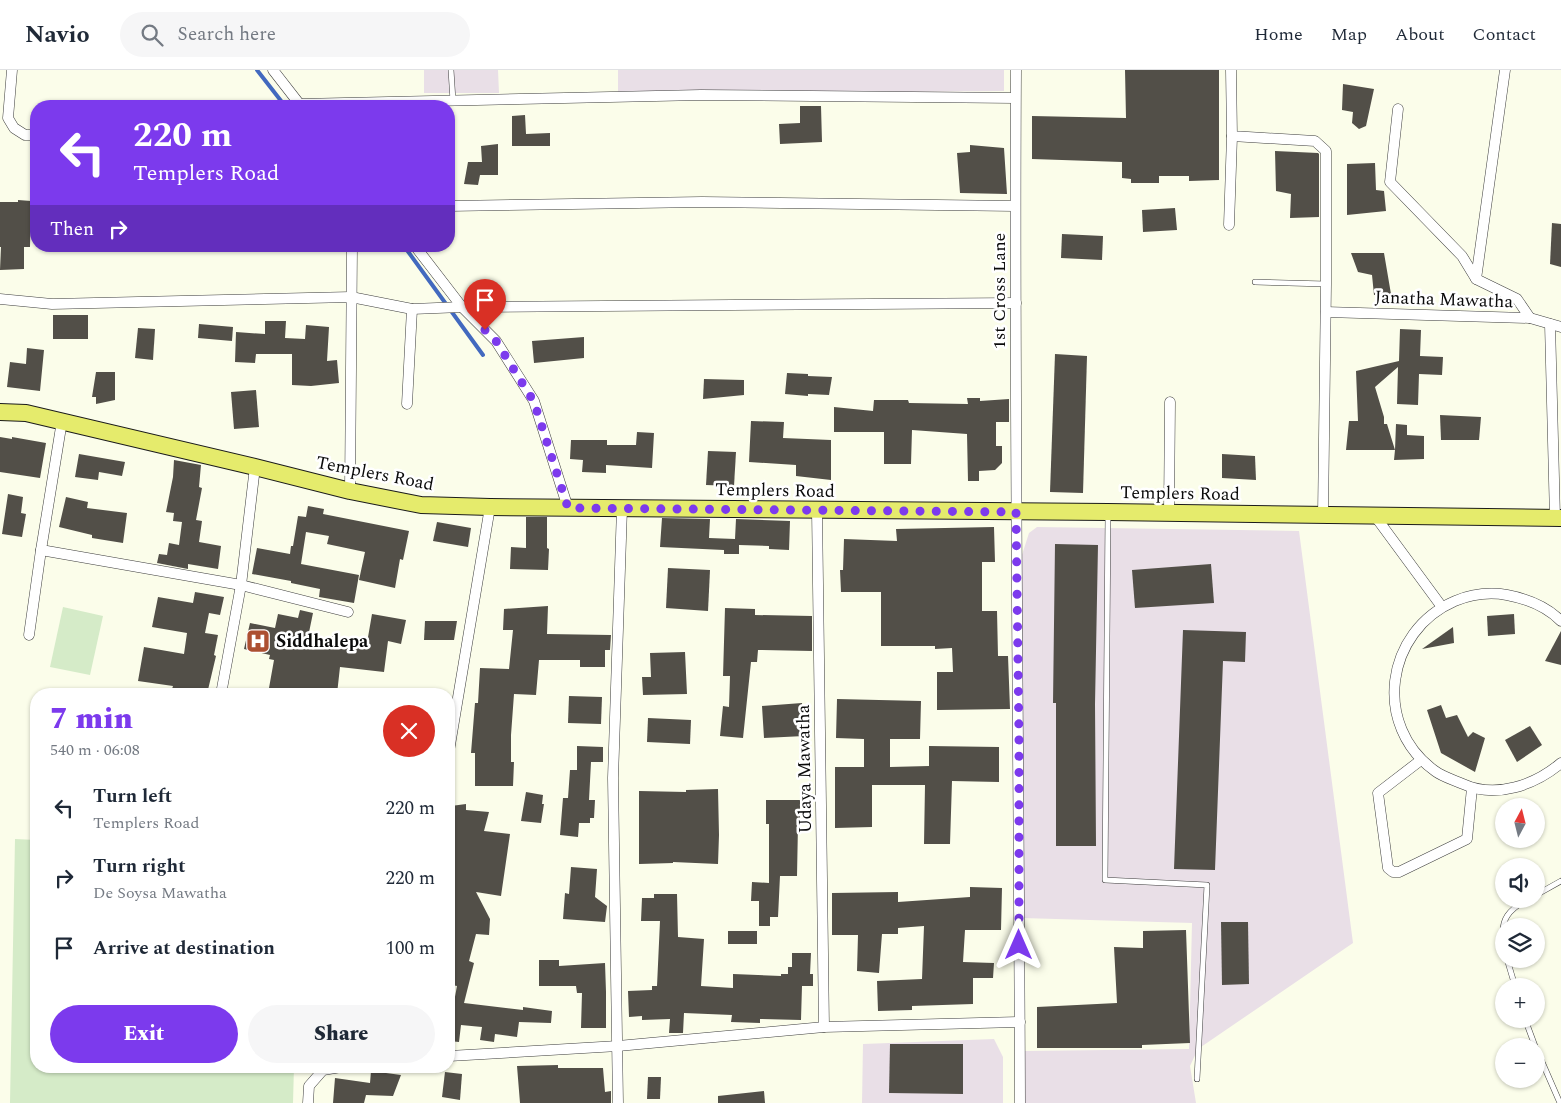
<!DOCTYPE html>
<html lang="en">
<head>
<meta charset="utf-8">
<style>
	body { margin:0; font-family:Spectral,serif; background:#f6f6f7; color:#1f2937; height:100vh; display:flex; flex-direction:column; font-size:19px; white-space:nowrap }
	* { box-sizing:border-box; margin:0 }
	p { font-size:16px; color:#747a83 }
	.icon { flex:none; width:28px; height:28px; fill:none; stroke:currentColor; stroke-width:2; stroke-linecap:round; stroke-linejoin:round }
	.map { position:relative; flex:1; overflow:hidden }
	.sheet { position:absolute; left:30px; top:618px; width:425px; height:385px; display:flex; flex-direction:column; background:#fff; border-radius:20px; box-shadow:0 1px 4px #0004 }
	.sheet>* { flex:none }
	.banner { position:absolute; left:30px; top:30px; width:425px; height:152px; border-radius:20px; box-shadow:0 1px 4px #0004; background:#7c3aed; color:#fff; overflow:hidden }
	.needle { width:32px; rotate:7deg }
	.tools { position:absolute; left:1495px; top:728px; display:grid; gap:10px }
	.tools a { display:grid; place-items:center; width:50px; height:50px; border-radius:50%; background:#fff; box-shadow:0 1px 4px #0004; font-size:25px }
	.pin { position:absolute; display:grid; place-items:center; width:42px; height:42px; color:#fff; margin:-51px -21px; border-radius:50% 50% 50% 0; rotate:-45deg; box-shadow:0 0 5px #0007 }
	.pin .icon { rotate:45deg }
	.me { position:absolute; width:55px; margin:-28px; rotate:0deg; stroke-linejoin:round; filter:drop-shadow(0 0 4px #0008) }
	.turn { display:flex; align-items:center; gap:18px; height:105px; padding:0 20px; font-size:22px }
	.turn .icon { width:65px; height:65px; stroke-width:2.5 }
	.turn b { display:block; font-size:35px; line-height:42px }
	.then { display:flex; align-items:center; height:48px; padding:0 20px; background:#0003; gap:10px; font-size:19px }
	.round { display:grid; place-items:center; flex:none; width:52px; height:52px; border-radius:26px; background:#f6f6f7 }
	.overview { display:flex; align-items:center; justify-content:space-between; height:85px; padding:0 20px }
	h1 { font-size:30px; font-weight:800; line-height:38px; color:#7c3aed }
	.action { display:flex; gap:10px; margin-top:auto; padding:10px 20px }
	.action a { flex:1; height:58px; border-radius:30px; background:#7c3aed; color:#fff; font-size:20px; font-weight:800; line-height:58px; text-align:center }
	.action a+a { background:#f6f6f7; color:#1f2937 }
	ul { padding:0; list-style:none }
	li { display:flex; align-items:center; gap:15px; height:70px; padding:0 20px }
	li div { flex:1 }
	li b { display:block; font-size:19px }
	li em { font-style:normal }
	header { display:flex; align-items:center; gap:30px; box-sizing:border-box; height:70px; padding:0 25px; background:#fff; border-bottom:1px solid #e0e1e3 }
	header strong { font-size:24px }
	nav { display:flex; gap:28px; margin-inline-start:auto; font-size:18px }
	.search { width:350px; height:45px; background:#f6f6f7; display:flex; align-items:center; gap:12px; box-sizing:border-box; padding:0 18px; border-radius:28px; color:#747a83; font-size:19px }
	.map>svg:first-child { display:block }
	.industrial { fill:#e9dfe7 }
	.pitch { fill:#d5ebc8 }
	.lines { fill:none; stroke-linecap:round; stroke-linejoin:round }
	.stream { stroke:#4269bf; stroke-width:4 }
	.building { fill:#524f48 }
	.service-casing { stroke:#3d3d3d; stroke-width:6 }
	.minor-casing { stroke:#3d3d3d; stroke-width:11 }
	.primary-casing { stroke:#1b1b1b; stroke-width:18 }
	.service { stroke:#fff; stroke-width:5 }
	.minor { stroke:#fff; stroke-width:10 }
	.primary { stroke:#e5eb6c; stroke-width:16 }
	.route { stroke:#7c3aed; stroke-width:9; stroke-dasharray:0 16.2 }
	.labels { text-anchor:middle; stroke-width:5; stroke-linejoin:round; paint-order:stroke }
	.street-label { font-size:18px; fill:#0a0a0a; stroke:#fff }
	.poi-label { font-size:18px; font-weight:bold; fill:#0a0a0a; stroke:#fff; text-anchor:start }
</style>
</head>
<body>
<header>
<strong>Navio</strong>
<div class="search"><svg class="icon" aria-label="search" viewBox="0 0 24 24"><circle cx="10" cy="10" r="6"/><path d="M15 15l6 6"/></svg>Search here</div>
<nav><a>Home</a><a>Map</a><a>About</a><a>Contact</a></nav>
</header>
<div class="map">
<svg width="1561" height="1033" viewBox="0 0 1561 1033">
	<rect width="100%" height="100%" fill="#fbfdea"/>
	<g class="industrial">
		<path d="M424,0H498L499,23H424Z"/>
		<path d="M618,0H1004V21L618,25Z"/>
		<path d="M1037,457L1299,461L1353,873L1198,979L1190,996L1196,1033H1024V981L1189,979L1192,853L1022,848L1021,488L1029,463Z"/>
		<path d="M994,969L1003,987V1033H862L863,974Z"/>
	</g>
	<g class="pitch">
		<path d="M63,537L103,546L90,605L50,597Z"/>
		<path d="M15,769L36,770V996H294L293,1033H10Z"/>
	</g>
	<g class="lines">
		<g class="stream">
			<path d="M257,0L285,36"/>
			<path d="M404,176L483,285"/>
		</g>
	</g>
	<g class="building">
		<path d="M1125,0H1219V110L1189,111V106H1159V113H1131V109L1122,108V92L1032,89V46L1126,48Z"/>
		<path d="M1343,14L1374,19L1366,56L1359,59L1352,53L1353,42L1342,40Z"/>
		<path d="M800,36H821L822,72L780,74L779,54L800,53Z"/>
		<path d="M525,45L526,64L550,63V76H512V46Z"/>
		<path d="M498,74V105H480L478,115L464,114L468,92H482L481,76Z"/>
		<path d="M970,75L1004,78L1007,124L960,123L957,83L970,82Z"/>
		<path d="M1275,81L1318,83L1319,84V147L1290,148L1291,124L1276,121Z"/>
		<path d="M1375,93L1376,120L1384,121L1386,141L1347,145V94Z"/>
		<path d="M18,130L31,131L30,177H24V199L0,200L1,177H0V132H18Z"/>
		<path d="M1175,138L1177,160L1143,162L1142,140Z"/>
		<path d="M1552,153L1561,154V197L1550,194Z"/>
		<path d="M1062,164L1103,166L1102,190L1061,188Z"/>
		<path d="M1351,183H1384L1391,224L1374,225L1372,205L1358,202Z"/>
		<rect x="53" y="245" width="35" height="24"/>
		<path d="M265,251H286L285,268L305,269L306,255L329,257L327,291L337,290L339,313L311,316L292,315V284H256L255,293L235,292L236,262L265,264Z"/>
		<path d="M199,254L233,257L232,271L198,268Z"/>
		<path d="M138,258L155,259L153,290L135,288Z"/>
		<path d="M1400,259L1421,260L1420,286L1443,287L1442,305L1419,304L1418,335L1397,334L1398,297L1375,317L1384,347V354H1387L1395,380L1396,354L1407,355V365L1424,366V389L1394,390L1395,380H1346L1349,351H1358L1356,301L1399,291Z"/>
		<path d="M584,267V288L534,293L532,271Z"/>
		<path d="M27,278L44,280L40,321L7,317L10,292L26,294Z"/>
		<path d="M1055,284L1087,286L1083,423L1050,422Z"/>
		<path d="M96,302H115V330L96,334V327H92Z"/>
		<path d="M787,303L808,304V306L832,307L829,325L808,324V326L785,324Z"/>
		<path d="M704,309L744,310V325L703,329Z"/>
		<path d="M256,320L259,357L234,359L231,322Z"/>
		<path d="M967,328H980V331L1009,329V352H996V376H1002V393L995,400L979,401V411H968L967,364L912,360L911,394H884V362H834V337L873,341L874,330H908L909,333L968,334Z"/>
		<path d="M1440,345L1481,347L1479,370H1441Z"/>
		<path d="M751,351L784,352L783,368L831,370V410L796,406V395L749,392Z"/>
		<path d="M637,362L654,363L652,398L606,395V403L582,402L583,390L570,389L571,370H607V375H636Z"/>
		<path d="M0,367L12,369V367L46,373L40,408L0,402Z"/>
		<path d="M708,381L736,382L734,416L706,415Z"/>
		<path d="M79,384L125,392L122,406L99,402L98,410L75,407Z"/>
		<path d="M1222,384L1255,386L1256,410L1222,408Z"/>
		<path d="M174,390L201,395L199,417L202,418L196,450L202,451L199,472L221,476L218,499L188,494V499L157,493L159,484L167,485L169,473L179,475L182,452L173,451L174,443L166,442L173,407Z"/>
		<path d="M8,424L23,427L21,443L26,444L22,467L2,464Z"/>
		<path d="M66,427L88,432L87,438L127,443L123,473L92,468V465L59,457Z"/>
		<path d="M308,436L324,439L323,444L409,461L403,490L400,489L395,518L359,510L365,482L327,474L329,466L306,462L301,494L359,505L354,533L319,527L320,519L291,513V511L252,504L257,478L290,484L291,476H293L298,446L306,447Z"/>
		<path d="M526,447H547V478L549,479L548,500L510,499L511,477L526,478Z"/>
		<path d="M662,448L710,449L709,468L735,469L736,449L790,451L789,480L769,479V476L739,475V484H724V480L660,477Z"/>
		<path d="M437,452L471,458L468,477L433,471Z"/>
		<path d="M994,457L995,492H982V541H997L998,586H1008L1010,639L937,640V602H953L952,578L935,579V576H881V522H841L840,500H843L844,469L897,471L896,459Z"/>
		<path d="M1055,474L1098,475L1095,634L1096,776H1056V633H1053Z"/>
		<path d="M1211,494L1214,533L1135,538L1132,500Z"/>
		<path d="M668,498L710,500L708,541L666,538Z"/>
		<path d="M195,522L224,527L220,545L209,543L205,563L218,565L214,585L216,586L207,624L172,619L173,616L138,611L144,577L184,584L187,563L152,557L158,527L193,533Z"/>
		<path d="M548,536L547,564L611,565L610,580H605V597H580V590H539L536,625L514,624L511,665V692H514L513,716H475V683H471L475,633H478L480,598L509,599L513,560H503L504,539Z"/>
		<path d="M725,538L755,539V545L812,546V581L758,580L757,592H751L743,668L720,666L723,636L729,637L730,606H723Z"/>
		<path d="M300,540L313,543L307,572L329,577L332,566L367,573L372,544L406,550L401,574L388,571L384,602L340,597L337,624H300L269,618L274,590L269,589L270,585L244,579L250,553L275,558L278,544L298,548Z"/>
		<path d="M1514,544L1515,564L1488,566L1487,546Z"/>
		<path d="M425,551H457L454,570H424Z"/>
		<path d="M1453,557L1454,573L1422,579Z"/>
		<path d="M1183,560L1246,562L1245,592L1223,591L1215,800L1174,799Z"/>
		<path d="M1561,561V595L1545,591Z"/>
		<path d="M685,582L687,624L643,625L642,607H651L650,583Z"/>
		<path d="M569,626L602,627L601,654L568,653Z"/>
		<path d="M837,629L921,631L920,669H890V697L929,696V676L999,677V712L952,711L950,774H924L925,715H872V757L835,758V697H864V669L836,668Z"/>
		<path d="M802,633L804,666L764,668L762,636Z"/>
		<path d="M1441,635L1446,648L1457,645L1468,667L1473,662L1485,668L1475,702L1441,683L1427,640Z"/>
		<path d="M648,648L691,650L690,674L647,672Z"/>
		<path d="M1530,656L1542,675L1517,692L1505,670Z"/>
		<path d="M577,676L603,677V692H591L589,730H595L594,748H590V753H579L578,767L560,765L563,728H568L570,700H577Z"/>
		<path d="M718,719L719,765L718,794L673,792V793L639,794V721L686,722V720Z"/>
		<path d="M526,722L543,725L542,734H544L541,753L521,751Z"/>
		<path d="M766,730H800V754H798L797,806H780L778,847H770V856H759V831H751L752,812L769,813V754H766Z"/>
		<path d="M466,734V740L489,742L484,761L510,764L501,826L476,822L490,849L489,865L476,864L469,891L474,893L464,933L523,940V937L552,941L551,953L519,952L517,967L495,964L494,972L480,970L482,957L461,955L459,972L449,971V959L457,916L452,915L455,905L449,904V878L453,862H449L451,818H449V775L450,774L451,736Z"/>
		<path d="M571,797L597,799L595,827L607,836L605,852L563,849L565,823L569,824Z"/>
		<path d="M970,817L1002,818L1001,860H965L963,892L994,893L993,908H973V934L912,936V940L878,941L877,911L922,909L924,856L898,858V864H882L879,903L857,901L858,865H832V823L898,822V832L970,827Z"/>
		<path d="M654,824H677L678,867L704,869L701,916L733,918V904L781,906V904H788V897H792V883H811L810,904H813V916H802L801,950L760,949V953L731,952L732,945L684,943L683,963H669L670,949L642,950V946L629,947L628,921L652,920V916H657L660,851H641L642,828H654Z"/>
		<path d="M1221,852H1248L1249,914L1222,915Z"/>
		<path d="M1186,860L1190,973L1142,975V978H1037V937L1117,933L1114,877L1143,878V861Z"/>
		<rect x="728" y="861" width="29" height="13"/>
		<path d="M539,890H559V896L605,893L606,922V958H581L582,923H577L576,916H539Z"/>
		<path d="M890,974H963V1024L889,1023Z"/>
		<path d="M558,995V998H603L605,1022L611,1021V1033H520L517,996Z"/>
		<path d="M371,1001L401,1005L393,1026L366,1025L364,1033H333L335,1008L370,1013Z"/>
		<path d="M445,1002L462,1004L460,1030L442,1027Z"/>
		<path d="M648,1007H661L660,1029H647Z"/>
		<path d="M764,1021L765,1033H718V1026Z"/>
	</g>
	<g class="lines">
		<g class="service-casing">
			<g id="service">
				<path d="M451,0L453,31"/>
				<path d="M1255,212L1326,214"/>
				<path d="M1108,445L1105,810L1207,815L1197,1009"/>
				<path d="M1536,825L1561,811"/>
				<path d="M1504,872C1499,849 1510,839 1528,829"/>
				<path d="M1507,889L1515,916"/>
				<path d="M1525,949L1535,976"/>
				<path d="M1536,978L1560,1033"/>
			</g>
		</g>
		<g class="minor-casing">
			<g id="minor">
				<path d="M12,0L8,48L14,58L25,65H36"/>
				<path d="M273,0L301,36"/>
				<path d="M1016,0C1014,344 1019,689 1020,1033"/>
				<path d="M1231,0L1232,66L1315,71L1326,81V214L1323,446"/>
				<path d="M300,34L701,25L1015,28"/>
				<path d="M1398,39L1390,112L1462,186L1476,209L1517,229L1530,248"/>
				<path d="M449,136L702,132L1015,136"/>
				<path d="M1229,155L1232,66"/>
				<path d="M415,176L462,237L496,271L534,331L568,438"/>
				<path d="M1476,209L1505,0"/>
				<path d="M0,229L52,234L351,227L412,239L462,237L1016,233"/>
				<path d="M1326,242L1530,248L1561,257"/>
				<path d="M1550,254L1555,448"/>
				<path d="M407,334L412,239"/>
				<path d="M62,351L41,480L241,515L348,542"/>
				<path d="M350,421L352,176"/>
				<path d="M817,440L824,957"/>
				<path d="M1169,443L1170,332"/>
				<path d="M1375,446L1442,537"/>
				<path d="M1561,551C1546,536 1528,529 1507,525C1490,522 1472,524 1455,531C1385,561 1372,656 1435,701C1443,707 1454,710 1463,714C1496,729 1535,715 1561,693"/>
				<path d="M29,565L41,480"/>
				<path d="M221,624L241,515L255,397"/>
				<path d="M449,681L490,437"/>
				<path d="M1421,690L1378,723L1388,798L1393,802H1399L1467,769L1472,718"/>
				<path d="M449,986L618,976L824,957L1020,952"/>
				<path d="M308,1033L309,1016L323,1000L347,996"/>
				<path d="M618,1033L613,708L622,438"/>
			</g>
		</g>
		<g class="primary-casing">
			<path id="primary" d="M0,342L26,343L255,397L350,421L421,435L490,437L1108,442L1561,448"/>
		</g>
		<use href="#service" class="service"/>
		<use href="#minor" class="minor"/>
		<use href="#primary" class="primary"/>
	</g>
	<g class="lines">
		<path class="route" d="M485,260L496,271L534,332L568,438L1016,442L1019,667V875"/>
	</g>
	<defs>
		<g id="hospital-square" transform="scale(1.25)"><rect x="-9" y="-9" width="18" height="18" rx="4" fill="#ac4f31" stroke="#fff"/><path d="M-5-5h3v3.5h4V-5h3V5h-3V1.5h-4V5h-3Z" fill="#fff"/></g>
	</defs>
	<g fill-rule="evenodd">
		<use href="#hospital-square" x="258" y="571"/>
	</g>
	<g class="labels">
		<g class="street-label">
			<text transform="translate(999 221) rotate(-90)" y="6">1st Cross Lane</text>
			<text transform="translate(1444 229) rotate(2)" y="6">Janatha Mawatha</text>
			<text transform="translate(375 403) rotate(11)" y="6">Templers Road</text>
			<text transform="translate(775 420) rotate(1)" y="6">Templers Road</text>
			<text transform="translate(1180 423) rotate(1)" y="6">Templers Road</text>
			<text transform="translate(804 699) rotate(-91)" y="6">Udaya Mawatha</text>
		</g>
		<g class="poi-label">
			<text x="276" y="577">Siddhalepa</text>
		</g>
	</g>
</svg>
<div class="tools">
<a><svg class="needle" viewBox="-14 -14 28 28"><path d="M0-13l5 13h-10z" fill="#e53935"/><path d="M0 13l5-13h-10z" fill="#747a83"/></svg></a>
<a><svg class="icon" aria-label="sound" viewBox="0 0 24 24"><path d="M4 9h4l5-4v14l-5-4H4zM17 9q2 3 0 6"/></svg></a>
<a><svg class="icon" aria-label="layers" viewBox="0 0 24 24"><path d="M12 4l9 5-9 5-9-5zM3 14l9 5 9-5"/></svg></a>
<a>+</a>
<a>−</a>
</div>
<div class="pin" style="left:485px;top:260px;background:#d93025"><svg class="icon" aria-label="arrive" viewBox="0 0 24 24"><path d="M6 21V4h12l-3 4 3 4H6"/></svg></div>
<svg class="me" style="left:1019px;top:875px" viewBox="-20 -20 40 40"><path d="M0-17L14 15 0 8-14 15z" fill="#7c3aed" stroke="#fff" stroke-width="4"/></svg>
<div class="banner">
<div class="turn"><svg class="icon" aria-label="left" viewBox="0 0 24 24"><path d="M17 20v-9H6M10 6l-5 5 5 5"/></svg><div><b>220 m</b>Templers Road</div></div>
<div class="then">Then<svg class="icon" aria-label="right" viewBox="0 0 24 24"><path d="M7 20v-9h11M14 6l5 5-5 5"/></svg></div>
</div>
<section class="sheet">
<div class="overview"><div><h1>7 min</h1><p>540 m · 06:08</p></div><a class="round" style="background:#d93025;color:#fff"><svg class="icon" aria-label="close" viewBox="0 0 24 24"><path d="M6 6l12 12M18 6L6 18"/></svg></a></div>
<ul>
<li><svg class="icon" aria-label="left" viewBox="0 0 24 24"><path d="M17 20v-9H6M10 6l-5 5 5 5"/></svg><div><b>Turn left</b><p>Templers Road</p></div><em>220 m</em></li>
<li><svg class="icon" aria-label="right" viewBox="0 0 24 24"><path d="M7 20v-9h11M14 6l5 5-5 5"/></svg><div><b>Turn right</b><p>De Soysa Mawatha</p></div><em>220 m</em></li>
<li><svg class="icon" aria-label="arrive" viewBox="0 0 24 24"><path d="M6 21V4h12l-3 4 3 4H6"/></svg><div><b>Arrive at destination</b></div><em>100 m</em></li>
</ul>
<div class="action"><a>Exit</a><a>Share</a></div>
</section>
</div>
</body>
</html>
